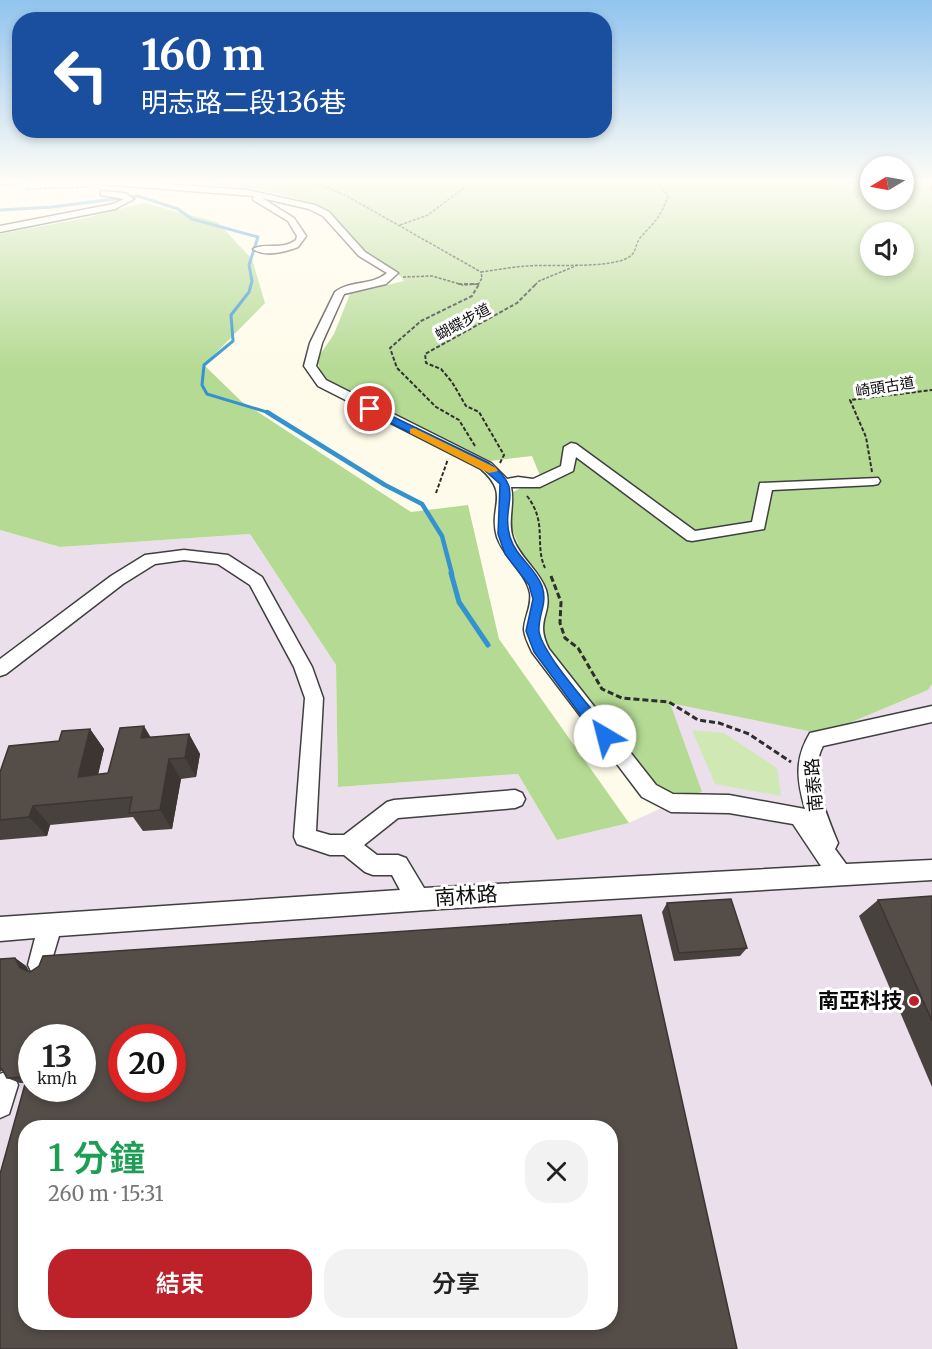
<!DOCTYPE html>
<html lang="zh-TW">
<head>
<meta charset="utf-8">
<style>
	body { margin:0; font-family:Merriweather,"Noto Sans TC",serif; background:#f2f2f2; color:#222; height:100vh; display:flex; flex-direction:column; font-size:22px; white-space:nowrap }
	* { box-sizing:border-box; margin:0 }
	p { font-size:20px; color:#767676 }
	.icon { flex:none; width:33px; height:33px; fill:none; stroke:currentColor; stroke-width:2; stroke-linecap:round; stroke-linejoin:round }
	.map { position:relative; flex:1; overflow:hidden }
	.sheet { position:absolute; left:18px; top:1120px; width:600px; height:210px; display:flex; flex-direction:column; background:#fff; border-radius:24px; box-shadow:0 3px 9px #0003 }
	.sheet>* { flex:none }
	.banner { position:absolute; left:12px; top:12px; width:600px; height:126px; border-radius:24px; box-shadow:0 3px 9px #0003; background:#1a4fa0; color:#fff; overflow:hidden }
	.needle { width:39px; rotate:260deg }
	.buttons { position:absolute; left:860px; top:156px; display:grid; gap:12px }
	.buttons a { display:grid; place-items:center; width:54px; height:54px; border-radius:50%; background:#fff; box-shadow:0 3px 9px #0003; font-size:30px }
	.speed { position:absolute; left:18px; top:1024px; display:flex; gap:12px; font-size:30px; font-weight:700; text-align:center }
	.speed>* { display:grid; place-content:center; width:78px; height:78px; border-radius:50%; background:#fff; box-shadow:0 3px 9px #0003; line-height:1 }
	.speed small { font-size:15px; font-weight:400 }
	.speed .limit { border:9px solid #d22; background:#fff; color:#111 }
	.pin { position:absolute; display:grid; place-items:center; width:51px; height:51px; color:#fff; margin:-26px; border:3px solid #fff; border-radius:50%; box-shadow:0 2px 6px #0007 }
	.me { position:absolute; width:66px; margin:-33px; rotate:323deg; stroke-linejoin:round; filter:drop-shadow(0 0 4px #0008) }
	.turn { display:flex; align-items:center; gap:21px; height:126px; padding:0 30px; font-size:27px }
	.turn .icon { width:78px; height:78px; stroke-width:2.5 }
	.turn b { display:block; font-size:42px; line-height:51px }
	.round { display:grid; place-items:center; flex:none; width:63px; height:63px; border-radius:24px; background:#f2f2f2 }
	.head { display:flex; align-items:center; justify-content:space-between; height:102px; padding:0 30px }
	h1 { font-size:36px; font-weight:600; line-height:45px; color:#1e9e55 }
	.primary-button { display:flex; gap:12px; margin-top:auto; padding:12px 30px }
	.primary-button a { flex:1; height:69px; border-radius:24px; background:#bd222b; color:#fff; font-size:24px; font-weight:600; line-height:69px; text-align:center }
	.primary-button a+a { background:#f2f2f2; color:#222 }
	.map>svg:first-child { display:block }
	.industrial { fill:#eadfeb; fill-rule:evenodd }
	.green { fill:#d0e9b4 }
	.forest { fill:#b4da93; fill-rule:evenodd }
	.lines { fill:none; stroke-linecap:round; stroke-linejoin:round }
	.stream-far2 { stroke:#3493cf; stroke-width:3 }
	.stream-far1 { stroke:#3493cf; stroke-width:4.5 }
	.stream { stroke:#3493cf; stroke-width:5 }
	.minor-casing { stroke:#3f3f3f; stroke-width:3 }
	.path-far2 { stroke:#2e2e2e; stroke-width:1.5; stroke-dasharray:3 1.5; stroke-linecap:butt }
	.path-far1 { stroke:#2e2e2e; stroke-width:2; stroke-dasharray:4 2; stroke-linecap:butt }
	.path { stroke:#2e2e2e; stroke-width:3; stroke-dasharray:6 3; stroke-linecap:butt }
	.minor { fill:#fff; fill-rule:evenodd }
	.wall { fill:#48423e }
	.shaded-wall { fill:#3b3632 }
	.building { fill:#544d48; stroke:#3b3632; stroke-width:1.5; fill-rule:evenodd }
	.route { fill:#1a73e8; stroke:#114b97; stroke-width:1.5 }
	.slow { fill:#f59e0b }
	.poi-dot { fill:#bd222b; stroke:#fff; stroke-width:2 }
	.labels { text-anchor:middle; stroke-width:6; stroke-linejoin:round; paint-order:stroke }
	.far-street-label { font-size:15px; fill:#0c0c0c; stroke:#fff }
	.street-label { font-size:18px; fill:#0c0c0c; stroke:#fff }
	.near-street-label { font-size:21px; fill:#0c0c0c; stroke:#fff }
	.near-poi-label { font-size:21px; font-weight:bold; fill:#0c0c0c; stroke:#fff; text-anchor:end }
</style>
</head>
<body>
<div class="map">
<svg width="932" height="1349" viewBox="0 0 932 1349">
	<rect width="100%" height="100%" fill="#fffbea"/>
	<path class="industrial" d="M0,530L60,547L250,534L336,665L338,787L518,774L557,840L629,823L668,805L669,702L823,734L928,690L932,684V1349H0ZM32,1038H82V1089H32ZM122,1038H172V1089H122ZM26,1128H610V1323H26Z"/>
	<path class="green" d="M692,730L724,733L777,768L781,796L715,784Z"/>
	<g class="forest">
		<path d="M199,182H870V200H903V182H932V684L928,690L823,734L670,703L702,792L668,805L537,631L536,587L509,522L513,492L541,478L532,456L490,461L322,379L317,359L334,334L350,294L404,281C397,269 384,270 374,262C356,249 347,226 330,214C299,192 236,186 199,182ZM870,232H903V266H870Z"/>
		<path d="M144,203L217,222L252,259L265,303L204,365L241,401L411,512L468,505L499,639L629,823L557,840L518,774L338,787L336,665L250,534L60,547L0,530V234L85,218Z"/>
	</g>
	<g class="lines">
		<path class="stream-far2" d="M0,210L52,207L138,196L178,209L192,219L258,237L249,265L252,281L249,292L231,315L233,341L204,365L202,385L207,394L270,413"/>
		<path class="stream-far1" d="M267,412L385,485L422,504L442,536L452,574"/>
		<path class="stream" d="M451,573L459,602L488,645"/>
		<g class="minor-casing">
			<g id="minor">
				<path d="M0,182H21L0,185Z"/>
				<path d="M97,182H138L247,190L315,205L329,212L365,252L398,273L386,284L344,294L322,343L316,366L326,380L491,463L507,479L518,477L533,479L561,466L564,447L571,443L576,444L695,531L752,522L760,483L878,478L880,481L878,484L873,485L772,490L764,529L692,541L687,540L576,457L573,471L540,487H511C515,504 507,521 513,538C520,558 539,570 546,590C553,614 534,620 549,649L656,785L673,794L729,795L805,809C797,780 794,760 810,733L932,706V722L823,746C808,773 827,816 838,843L835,849L846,864L932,860V880L441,909L59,936L48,973L40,977L32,973L28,965L35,938L0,941V917L400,890L392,875H373L365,872L344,855H330L297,844L294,837L305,698L294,667L250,585L218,564L184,560L155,564L123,584L6,674L0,676V659L111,576L145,555L184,550L228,555L262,577L312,667L323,698L316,831L330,835H344L387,802L394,800L515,790L522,793L525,799L522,805L515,808L398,818L364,845L377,855H398L406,858L424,888L821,866L793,824L729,813L671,812L642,797L532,652C529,645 525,638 524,630C524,617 532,607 530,593C526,572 504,558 497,537C488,506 511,495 481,469L318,386L304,366L310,343L335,292C350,280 372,286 387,273L359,256L323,216L309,209L262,198L294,218L306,236L298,247C285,252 265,257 253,249C264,242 282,251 296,240L297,236L288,221L253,200L254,196L101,184Z"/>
				<path d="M101,191L125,193L134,199L115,209L0,232V226L113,204L124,199L101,195Z"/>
				<path d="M5,1072L14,1076L18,1085L9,1114L0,1118V1074Z"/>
			</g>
		</g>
		<g class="path-far2">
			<path d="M300,182L320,185L345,195L481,272"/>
			<path d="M929,182L932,191"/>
			<path d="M26,189L91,187"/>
			<path d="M400,225L428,215L465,187L462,182"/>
			<path d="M481,272C496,270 512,267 527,266C551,264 611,269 629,257C637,252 635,244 640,238C656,220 659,220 668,196L660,185L661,182"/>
			<path d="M403,277L432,276L463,285L479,284"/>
			<path d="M478,285L482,278L481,272"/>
			<path d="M535,285L539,281L578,265"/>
		</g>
		<g class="path-far1">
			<path d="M458,284H479"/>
			<path d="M475,446L459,420L436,407L397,368L390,348L421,321L472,296L479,284"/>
			<path d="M500,463L504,455L479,412L466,406L452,382L441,369L426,363L425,354L517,303L536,284"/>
			<path d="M872,472L866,437L850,400L932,390"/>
			<path d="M436,493L448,459"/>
			<path d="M527,496C548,523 534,544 545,568"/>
		</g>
		<path class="path" d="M551,576L561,602L560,623L565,638L578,648L602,689L622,698L669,702L698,720L719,723L749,734L791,762"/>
		<use href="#minor" class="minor"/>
	</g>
	<g class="wall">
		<path d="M90,729L104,749L98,774L108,773L151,737L189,734L200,754L196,777L181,779L172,829L143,831L133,817L50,825L47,836L0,840V772L59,741Z"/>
		<path d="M932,896V1087L859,916L878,900Z"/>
		<path d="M667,903L747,948L740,956L674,961L662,912Z"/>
		<path d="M641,915L25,1083H20L7,1078L3,1070L0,1072V959L15,958L26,966L29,971Z"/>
	</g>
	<g class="shaded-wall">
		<path d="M144,726L156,746L141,738Z"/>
		<path d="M90,729L104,749L93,797L78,777Z"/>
		<path d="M189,734L200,754L196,777L185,758Z"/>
		<path d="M169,759L181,779L172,829L160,810Z"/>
		<path d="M33,806L50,825L47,836L29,817Z"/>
		<path d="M15,958L26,966L31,975L20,968Z"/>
	</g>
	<g class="building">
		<path d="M144,726L141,738L189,734L185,758L169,759L160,810L129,813L132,797L33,806L29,817L0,820V772L9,746L59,741L62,731L90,729L78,777L108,773L120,728Z"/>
		<path d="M932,896V1021L878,900Z"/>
		<path d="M731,899L747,948L679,953L667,903Z"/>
		<path d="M641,915L737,1349H0V1174L27,1077L7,1078L2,1069L0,1068V959L15,958L20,968L30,972L39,966L43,956ZM32,1038H82V1089H32ZM122,1038H172V1089H122ZM26,1128H610V1323H26Z"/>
	</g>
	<linearGradient id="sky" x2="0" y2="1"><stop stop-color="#91c4ee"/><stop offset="0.49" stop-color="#fffdf6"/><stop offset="1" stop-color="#fffdf6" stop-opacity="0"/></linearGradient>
	<rect width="932" height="371" fill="url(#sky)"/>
	<path class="route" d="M366,407H373L489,463C527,491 500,502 510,537C516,557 535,567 542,586C548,604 538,614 539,631C542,654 594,711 610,732L612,736L610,740H599L534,652L526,631L533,599L529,585L505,554L498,534L500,484L482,468L366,411Z"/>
	<path class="slow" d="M414,428L496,468L498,471L489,473L410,433V429Z"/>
	<circle class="poi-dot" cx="914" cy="1001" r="6"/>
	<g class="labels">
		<g class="far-street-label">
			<text transform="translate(463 322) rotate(-28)" y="5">蝴蝶步道</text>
			<text transform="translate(885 387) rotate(-9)" y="5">崎頭古道</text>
		</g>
		<g class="street-label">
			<text transform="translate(814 785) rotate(-95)" y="6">南泰路</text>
		</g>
		<g class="near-street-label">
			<text transform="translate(466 896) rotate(-4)" y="7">南林路</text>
		</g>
		<g class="near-poi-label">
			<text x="902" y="1008">南亞科技</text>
		</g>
	</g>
</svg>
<div class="buttons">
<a><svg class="needle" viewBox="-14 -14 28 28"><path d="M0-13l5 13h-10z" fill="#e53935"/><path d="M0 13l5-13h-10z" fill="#767676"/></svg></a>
<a><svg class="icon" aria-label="sound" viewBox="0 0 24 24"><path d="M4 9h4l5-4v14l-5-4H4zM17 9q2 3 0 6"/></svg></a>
</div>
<div class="speed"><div>13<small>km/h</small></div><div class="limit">20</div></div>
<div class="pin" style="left:370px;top:409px;background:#d93025"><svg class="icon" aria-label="arrive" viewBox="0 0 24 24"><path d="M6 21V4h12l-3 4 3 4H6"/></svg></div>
<svg class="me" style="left:605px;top:736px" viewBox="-20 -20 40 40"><circle r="19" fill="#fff"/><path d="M0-13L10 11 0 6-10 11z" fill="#1a73e8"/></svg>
<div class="banner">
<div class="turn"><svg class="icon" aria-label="left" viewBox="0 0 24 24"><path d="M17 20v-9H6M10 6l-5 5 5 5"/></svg><div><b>160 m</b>明志路二段136巷</div></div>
</div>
<section class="sheet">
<div class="head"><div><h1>1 分鐘</h1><p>260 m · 15:31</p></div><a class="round"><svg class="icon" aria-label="close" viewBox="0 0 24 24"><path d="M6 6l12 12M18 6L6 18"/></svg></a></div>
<div class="primary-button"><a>結束</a><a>分享</a></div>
</section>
</div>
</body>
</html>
